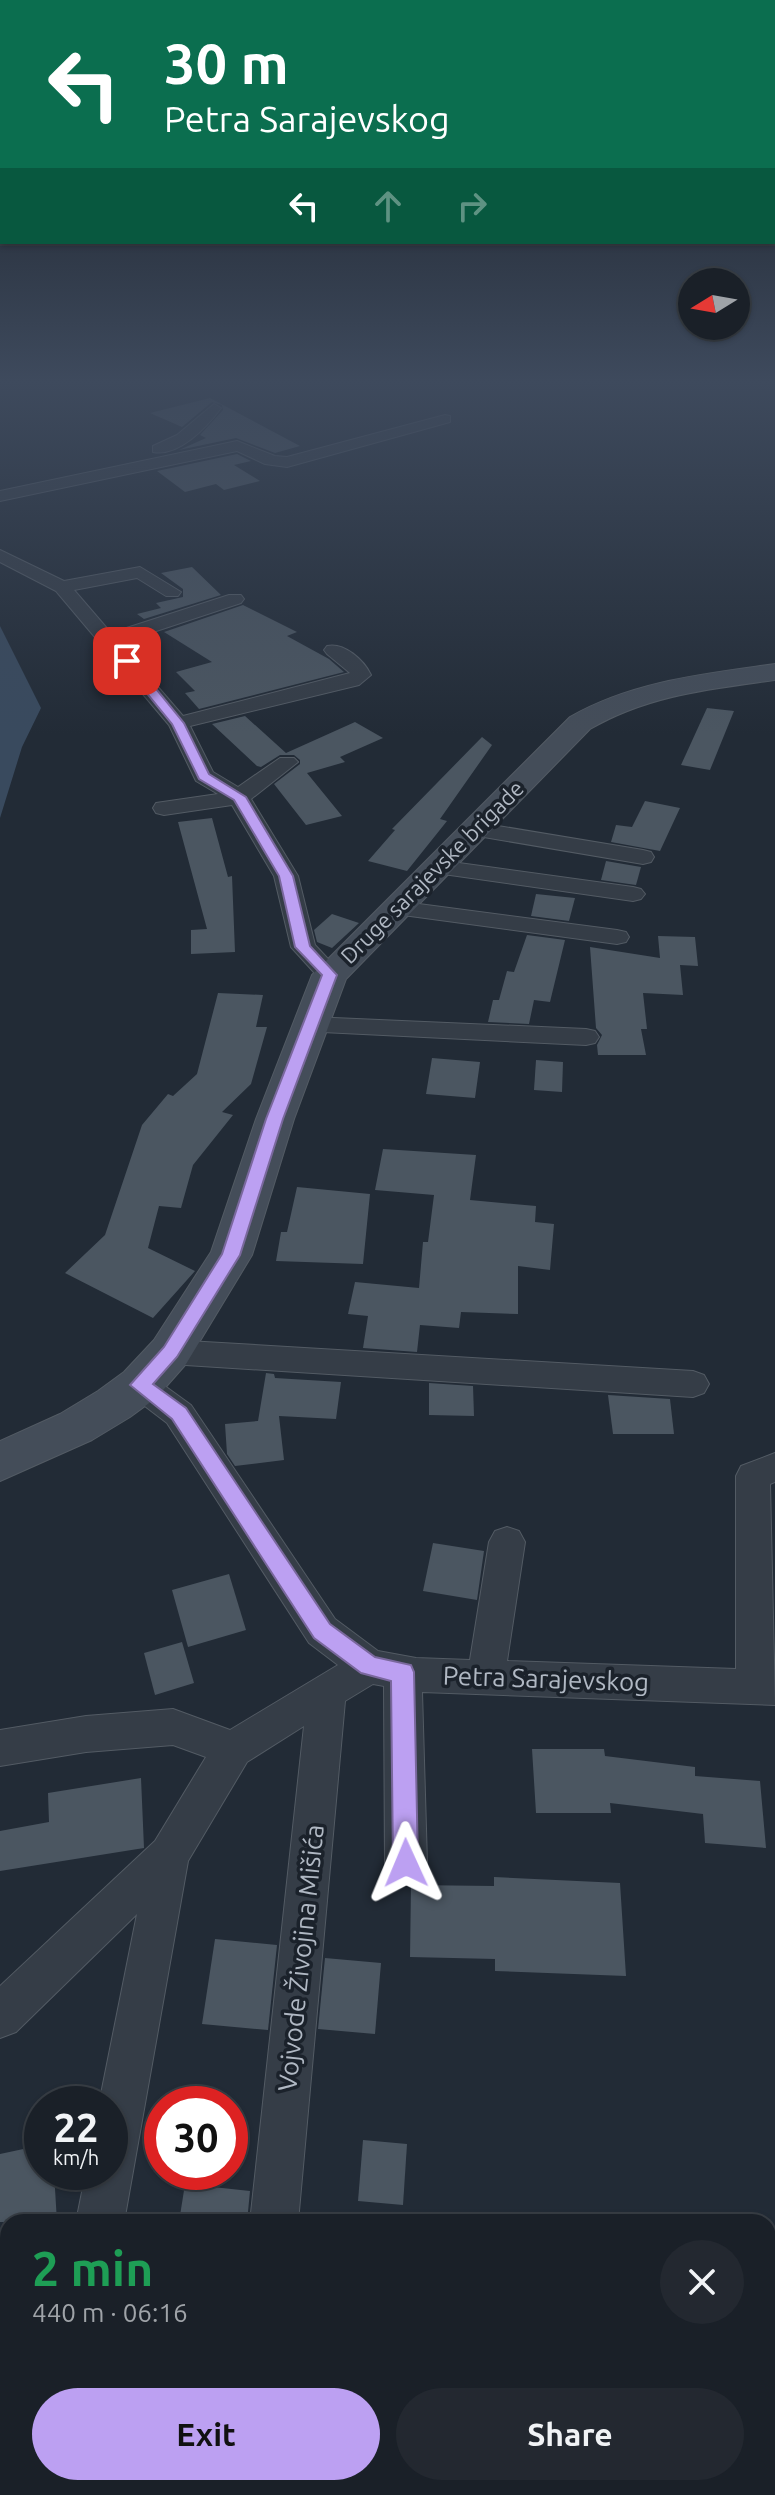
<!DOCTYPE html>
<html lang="en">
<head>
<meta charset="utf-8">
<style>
	body { margin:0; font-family:Ubuntu,sans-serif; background:#232830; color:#f1f3f6; height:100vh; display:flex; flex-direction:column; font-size:30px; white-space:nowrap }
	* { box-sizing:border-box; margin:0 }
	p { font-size:26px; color:#9fa3a8 }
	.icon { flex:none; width:44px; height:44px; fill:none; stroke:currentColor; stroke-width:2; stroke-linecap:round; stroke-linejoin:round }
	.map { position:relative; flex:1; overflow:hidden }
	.drawer { position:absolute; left:0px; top:2214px; width:776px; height:282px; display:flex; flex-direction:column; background:#1a2028; border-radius:24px 24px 0 0; box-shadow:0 2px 6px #0004,0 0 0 2px #383e45 }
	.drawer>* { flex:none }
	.banner { position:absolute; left:0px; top:0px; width:776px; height:244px; box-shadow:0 2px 6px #0004,0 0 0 2px #383e45; background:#0b6e4f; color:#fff; overflow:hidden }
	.needle { width:52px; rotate:259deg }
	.fabs { position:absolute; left:678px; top:268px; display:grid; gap:16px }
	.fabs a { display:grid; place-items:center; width:72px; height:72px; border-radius:50%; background:#1a2028; box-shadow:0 2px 6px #0004,0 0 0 2px #383e45; font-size:40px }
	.speed { position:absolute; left:24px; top:2086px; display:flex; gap:16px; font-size:40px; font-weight:700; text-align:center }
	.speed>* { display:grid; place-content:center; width:104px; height:104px; border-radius:50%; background:#1a2028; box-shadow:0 2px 6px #0004,0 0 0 2px #383e45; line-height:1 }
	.speed small { font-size:20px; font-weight:400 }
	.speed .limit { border:12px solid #d22; background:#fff; color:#111 }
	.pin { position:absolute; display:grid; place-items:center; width:68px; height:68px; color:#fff; margin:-34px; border-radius:16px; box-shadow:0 4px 12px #0006 }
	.me { position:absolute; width:88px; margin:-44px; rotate:359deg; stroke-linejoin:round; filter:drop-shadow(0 0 6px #0008) }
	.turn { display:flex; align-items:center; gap:28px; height:168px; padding:0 32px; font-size:36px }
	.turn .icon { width:104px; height:104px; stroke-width:2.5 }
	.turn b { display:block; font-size:56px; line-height:68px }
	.lanes { display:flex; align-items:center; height:76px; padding:0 32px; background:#0003; justify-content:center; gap:40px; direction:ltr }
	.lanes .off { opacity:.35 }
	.round { display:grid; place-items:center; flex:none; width:84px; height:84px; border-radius:42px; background:#232830 }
	.summary { display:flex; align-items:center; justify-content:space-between; height:136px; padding:0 32px }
	h1 { font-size:48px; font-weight:700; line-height:60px; color:#1e9e55 }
	.action { display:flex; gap:16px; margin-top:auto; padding:16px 32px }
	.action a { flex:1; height:92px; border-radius:48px; background:#bca0f2; color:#111; font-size:32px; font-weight:700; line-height:92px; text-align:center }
	.action a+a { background:#232830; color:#f1f3f6 }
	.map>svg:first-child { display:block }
	.water { fill:#394a5e }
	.building { fill:#4b5661 }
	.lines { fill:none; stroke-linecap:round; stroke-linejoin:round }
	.minor-casing { stroke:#535b64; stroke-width:2 }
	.secondary-casing { stroke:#535b64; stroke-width:2 }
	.minor { fill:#353d47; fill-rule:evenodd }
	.secondary { fill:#444d59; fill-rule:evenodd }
	.route { fill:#bca0f2; stroke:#7a689d; stroke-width:2 }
	.labels { text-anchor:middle; stroke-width:7; stroke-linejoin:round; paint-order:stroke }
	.street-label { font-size:22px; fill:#b0b8c3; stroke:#1b222b }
	.near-street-label { font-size:26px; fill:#b0b8c3; stroke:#1b222b }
</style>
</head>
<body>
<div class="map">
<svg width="775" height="2495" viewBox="0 0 775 2495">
	<rect width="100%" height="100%" fill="#222b36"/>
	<path class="water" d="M0,626L41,708L22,747L0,818Z"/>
	<g class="building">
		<path d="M210,398L300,446L275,453L236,438L179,450L206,438L200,435L223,410L222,405L212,402L182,427L150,413Z"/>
		<path d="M237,454L251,461L234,465L260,481L224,490L216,484L185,492L157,471Z"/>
		<path d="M192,567L221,595L144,619L137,614L161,608L156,603L183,597V589L161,573Z"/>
		<path d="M243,605L297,632L287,636L329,659L344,672L199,709L185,693L195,691L176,672L212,662L164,632Z"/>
		<path d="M707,708L734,711L710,770L681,765Z"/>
		<path d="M245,716L286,753L355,722L383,738L340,757L345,762L307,773L342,816L306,825L274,784L300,764V760L294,755H280L261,767L257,766L212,724Z"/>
		<path d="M482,737L492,745L440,819L447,821L407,871L368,861L395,830L392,829Z"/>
		<path d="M645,801L680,808L660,851L611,842L616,825L632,827Z"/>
		<path d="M212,818L228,877L232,876L235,952L191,954V930L207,929L178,822Z"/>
		<path d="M606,861L641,867L636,885L601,880Z"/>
		<path d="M536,894L575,898L569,921L531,916Z"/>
		<path d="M332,914L359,923L332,948L317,942L314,930Z"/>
		<path d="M527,935L565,940L550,1002L534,1000L529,1024L488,1022L493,1000H499L507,971L514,972Z"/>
		<path d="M658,936L695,937L698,966L680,965L683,995L643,993L647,1029H641L646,1055H598L597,1045L602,1035L596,1028L590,947L660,958Z"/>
		<path d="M218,993L263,995L256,1027H267L251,1084L222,1112L233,1115L193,1165L181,1208L159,1206L148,1248L195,1271L153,1318L65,1273L105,1235L142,1125L168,1094L173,1096L197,1074Z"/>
		<path d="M432,1058L480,1062L475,1098L426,1094Z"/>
		<path d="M536,1060L563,1062L562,1092L534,1090Z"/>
		<path d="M383,1149L476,1155L470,1200L536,1206L535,1222L554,1224L550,1270L518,1266V1314L461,1312L459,1328L420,1325L417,1352L363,1348L368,1316L348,1314L355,1282L419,1288L423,1242H428L434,1195L375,1190Z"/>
		<path d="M297,1187L370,1194L363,1264L276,1261L281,1232H287Z"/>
		<path d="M266,1373L274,1374L275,1378L341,1382L336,1419L279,1416L284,1460L235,1466L227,1454L225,1424L258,1421Z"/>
		<path d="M429,1383L473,1386L474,1416L429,1415Z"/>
		<path d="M608,1395L670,1399L674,1434H613Z"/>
		<path d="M433,1543L484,1551L477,1600L423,1591Z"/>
		<path d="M229,1574L246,1630L188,1647L172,1590Z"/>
		<path d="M182,1642L194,1683L155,1695L144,1653Z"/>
		<path d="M532,1749H604L605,1756L695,1767V1776L760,1781L766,1848L705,1843L703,1814L610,1803L611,1813H536Z"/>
		<path d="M141,1778L144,1848L0,1871V1831L49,1822L48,1793Z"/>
		<path d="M494,1877L620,1883L626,1976L495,1971V1959L410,1957L411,1885L494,1886Z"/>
		<path d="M215,1939L277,1945L268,2030L202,2024Z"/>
		<path d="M325,1958L381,1963L375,2034L318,2029Z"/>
		<path d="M363,2140L407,2144L403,2205L358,2201Z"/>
		<path d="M42,2145V2172H54L57,2222H0V2154Z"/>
		<path d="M185,2184L250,2191L247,2222H179Z"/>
	</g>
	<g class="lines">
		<g class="minor-casing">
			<g id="minor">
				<path d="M214,404L221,408C207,427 179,457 153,452V446L177,435Z"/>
				<path d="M445,415L450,416V422L287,467L265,464L237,451L0,501V491L237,441L275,456L287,457Z"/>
				<path d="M0,550L64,581L140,567L181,592L178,596H166L137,578L74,590L111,633L229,595H241L244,599L241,603L120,643L183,716L350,673L327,654L324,650L327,646C344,642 364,660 371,675L359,685L190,726L213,772L238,787L280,758H294L298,762L251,799L298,876L315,945L343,975L339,980H321L291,947L274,876L232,805L164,815L156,813L153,808L156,803L218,794L196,781L169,725L56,591L0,562Z"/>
				<path d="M474,822L643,850L651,852L654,857L651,862L643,864L466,834L463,829L466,824Z"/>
				<path d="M437,860L633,887L641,889L645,894L641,899L633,901L429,872L425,867L429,862Z"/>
				<path d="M396,901L617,930L626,932L629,937L626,942L617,944L388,913L384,908L388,903Z"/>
				<path d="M311,1017L586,1029L595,1031L599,1037L595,1043L586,1045L302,1031L298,1025L302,1019Z"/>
				<path d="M170,1340L693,1371L704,1375L709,1384L704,1393L693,1397L170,1364L159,1361L154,1352L159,1343Z"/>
				<path d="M140,1372L151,1376L191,1405L335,1619L378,1651L416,1658L470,1660L489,1542L495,1531L507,1527L519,1531L525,1542L507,1661L736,1669V1476L741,1466L775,1453V1482L770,1484L775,1705L422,1692L427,1863L421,1877L406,1883L391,1877L385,1863L384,1686L373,1684L345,1701L298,2222H250L304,1726L247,1762L188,1861L124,2222H76L86,2172H110V2104H99L137,1914L16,2032L0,2038V1986L155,1841L206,1757L173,1745L86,1752L0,1766V1730L86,1716L173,1709L230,1730L338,1665L309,1643L167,1423L129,1394L124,1385L129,1376Z"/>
				<path d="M24,2488H76L75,2495H23Z"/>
				<path d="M221,2488H273L272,2495H220Z"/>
			</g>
		</g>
		<g class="secondary-casing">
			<path id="secondary" d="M775,664V680C710,689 648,695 590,729L346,979L294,1119L252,1255L186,1364L156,1398L130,1417L92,1440L0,1481V1441L60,1414L98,1391L124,1372L154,1340L211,1252L256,1119L312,975L570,717C633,681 704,674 775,664Z"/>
		</g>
		<use href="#minor" class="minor"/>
		<use href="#secondary" class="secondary"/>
	</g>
	<linearGradient id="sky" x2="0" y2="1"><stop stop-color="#13181e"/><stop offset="0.52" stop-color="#3e4a5d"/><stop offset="1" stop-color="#3e4a5d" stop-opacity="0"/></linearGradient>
	<rect width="775" height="734" fill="url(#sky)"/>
	<path class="route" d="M122,658H131L184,723L209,774L246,797L293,876L310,946L337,975L283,1119L240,1255L177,1357L153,1384L186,1408L330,1624L375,1657L411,1665L414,1672L418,1863L415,1872L406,1875L397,1872L393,1863L391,1681L361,1673L314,1638L172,1419L130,1385L164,1347L222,1254L266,1119L322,975L295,947L279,876L234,800L199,779L172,724L122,663Z"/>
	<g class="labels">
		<g class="street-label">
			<text transform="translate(432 872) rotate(-45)" y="8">Druge sarajevske brigade</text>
		</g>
		<g class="near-street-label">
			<text transform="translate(546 1679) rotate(2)" y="9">Petra Sarajevskog</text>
			<text transform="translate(301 1958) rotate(-84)" y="9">Vojvode Živojina Mišića</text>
		</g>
	</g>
</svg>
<div class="fabs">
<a><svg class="needle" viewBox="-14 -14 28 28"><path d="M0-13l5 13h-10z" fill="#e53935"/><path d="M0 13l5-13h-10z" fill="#9fa3a8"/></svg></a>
</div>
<div class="speed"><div>22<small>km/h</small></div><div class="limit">30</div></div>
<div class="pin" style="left:127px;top:661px;background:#d93025"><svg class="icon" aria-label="arrive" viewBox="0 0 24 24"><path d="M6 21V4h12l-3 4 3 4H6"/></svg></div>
<svg class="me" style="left:406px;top:1863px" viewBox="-20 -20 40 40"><path d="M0-17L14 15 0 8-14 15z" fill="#bca0f2" stroke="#fff" stroke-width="4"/></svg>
<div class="banner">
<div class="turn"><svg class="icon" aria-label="left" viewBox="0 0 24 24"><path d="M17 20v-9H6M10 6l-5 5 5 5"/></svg><div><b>30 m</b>Petra Sarajevskog</div></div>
<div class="lanes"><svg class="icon" aria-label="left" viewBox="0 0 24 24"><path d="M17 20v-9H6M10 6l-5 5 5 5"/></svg><svg class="icon off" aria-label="ahead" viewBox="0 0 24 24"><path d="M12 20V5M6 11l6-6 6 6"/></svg><svg class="icon off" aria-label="right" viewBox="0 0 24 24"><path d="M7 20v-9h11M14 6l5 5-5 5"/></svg></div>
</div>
<section class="drawer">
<div class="summary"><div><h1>2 min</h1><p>440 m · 06:16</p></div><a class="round"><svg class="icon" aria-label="close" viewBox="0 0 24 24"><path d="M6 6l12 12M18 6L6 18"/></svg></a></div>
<div class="action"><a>Exit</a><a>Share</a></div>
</section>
</div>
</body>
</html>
